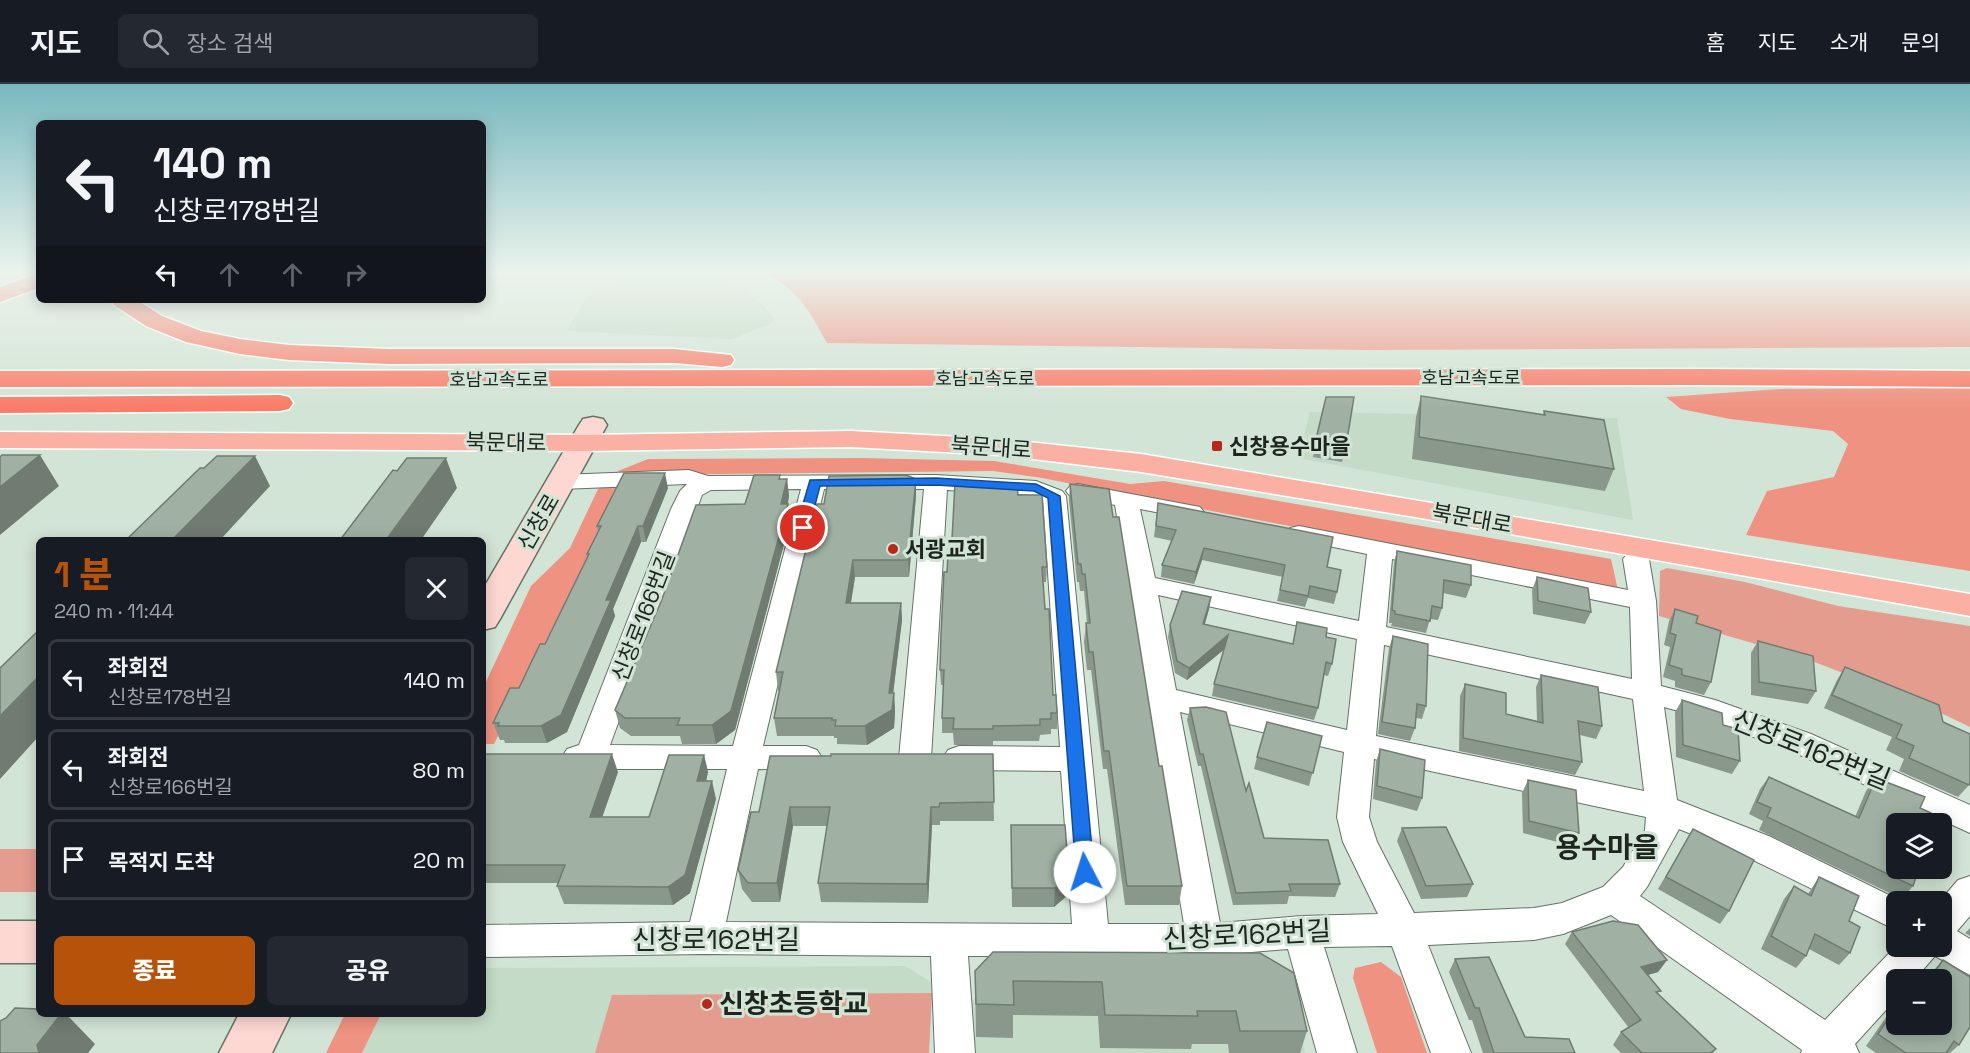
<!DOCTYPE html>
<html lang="ko">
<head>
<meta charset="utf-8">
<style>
	body { margin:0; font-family:"Space Grotesk","Noto Sans KR",sans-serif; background:#242831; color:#f1f3f6; height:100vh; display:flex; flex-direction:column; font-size:22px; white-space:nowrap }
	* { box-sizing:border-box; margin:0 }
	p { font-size:20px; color:#9ea1a6 }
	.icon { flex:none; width:33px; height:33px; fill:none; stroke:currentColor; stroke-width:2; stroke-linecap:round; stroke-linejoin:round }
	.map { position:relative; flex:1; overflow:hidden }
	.side { position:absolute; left:36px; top:453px; width:450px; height:480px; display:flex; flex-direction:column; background:#171b24; border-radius:9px; box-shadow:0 3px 15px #0003 }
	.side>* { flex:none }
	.hud { position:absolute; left:36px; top:36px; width:450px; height:183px; border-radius:9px; box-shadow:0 3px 15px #0003; background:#171b24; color:#f1f3f6; overflow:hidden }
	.fabs { position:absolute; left:1886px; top:729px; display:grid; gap:12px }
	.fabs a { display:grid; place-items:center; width:66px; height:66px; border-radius:9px; background:#171b24; box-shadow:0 3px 15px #0003; font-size:30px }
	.pin { position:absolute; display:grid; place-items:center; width:51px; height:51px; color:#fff; margin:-26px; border:3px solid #fff; border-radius:50%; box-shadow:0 2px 6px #0007 }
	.me { position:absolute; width:66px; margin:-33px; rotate:355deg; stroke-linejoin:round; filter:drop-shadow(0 0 4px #0008) }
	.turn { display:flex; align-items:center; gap:21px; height:126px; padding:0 18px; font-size:27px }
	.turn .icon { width:78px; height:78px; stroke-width:2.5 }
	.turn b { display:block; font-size:42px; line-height:51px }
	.lanes { display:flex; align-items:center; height:57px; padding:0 18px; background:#0003; justify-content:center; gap:30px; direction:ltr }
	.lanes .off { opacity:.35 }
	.round { display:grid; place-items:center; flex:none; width:63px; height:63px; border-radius:9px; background:#242831 }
	.headline { display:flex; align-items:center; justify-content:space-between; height:102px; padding:0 18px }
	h1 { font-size:36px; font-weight:800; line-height:45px; color:#b45309 }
	.primary-button { display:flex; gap:12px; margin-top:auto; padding:12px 18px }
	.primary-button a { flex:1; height:69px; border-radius:9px; background:#b45309; color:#fff; font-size:24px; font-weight:800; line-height:69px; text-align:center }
	.primary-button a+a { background:#242831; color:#f1f3f6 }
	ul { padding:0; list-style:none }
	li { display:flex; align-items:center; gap:18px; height:81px; margin:0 12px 9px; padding:0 6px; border:3px solid #363941; border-radius:9px }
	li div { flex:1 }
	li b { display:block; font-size:22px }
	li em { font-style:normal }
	header { display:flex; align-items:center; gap:36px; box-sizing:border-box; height:84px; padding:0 30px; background:#171b24; border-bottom:2px solid #363941 }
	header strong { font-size:28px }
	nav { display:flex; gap:33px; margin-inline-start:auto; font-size:21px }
	.search { width:420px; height:54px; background:#242831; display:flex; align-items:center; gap:15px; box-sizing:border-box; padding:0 21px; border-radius:9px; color:#9ea1a6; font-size:22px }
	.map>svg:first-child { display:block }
	.built { fill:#c3dbc7 }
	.green { fill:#e49c8f }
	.forest { fill:#f09281 }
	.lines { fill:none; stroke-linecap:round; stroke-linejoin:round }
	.street-casing { stroke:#637366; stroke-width:2 }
	.secondary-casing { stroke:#637366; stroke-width:3 }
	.primary-casing { stroke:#fff; stroke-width:3 }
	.highway-casing { stroke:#fff; stroke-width:3 }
	.street { fill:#fff; fill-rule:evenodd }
	.secondary { fill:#fdd8d2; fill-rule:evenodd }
	.primary { fill:#fbb0a4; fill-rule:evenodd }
	.highway { fill:#f97c68; fill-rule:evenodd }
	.wall { fill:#8a988c }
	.shaded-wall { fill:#707c72 }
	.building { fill:#a0b1a3; stroke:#707c72; stroke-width:1.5 }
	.route { fill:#1a73e8; stroke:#114b97; stroke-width:1.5 }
	.poi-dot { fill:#b7291a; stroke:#d2e4d5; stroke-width:2 }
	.labels { text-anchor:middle; stroke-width:6; stroke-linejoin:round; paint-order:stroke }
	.far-street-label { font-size:18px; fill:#1e251f; stroke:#d2e4d5 }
	.street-label { font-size:22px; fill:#1e251f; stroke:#d2e4d5 }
	.poi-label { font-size:22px; font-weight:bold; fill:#1e251f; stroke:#d2e4d5; text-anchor:start }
	.near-street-label { font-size:27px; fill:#1e251f; stroke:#d2e4d5 }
	.near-poi-label { font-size:27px; font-weight:bold; fill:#1e251f; stroke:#d2e4d5; text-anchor:start }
	.near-neighbourhood-label { font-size:28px; font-weight:bold; fill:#1e251f; stroke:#d2e4d5 }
</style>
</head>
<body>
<header>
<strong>지도</strong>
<div class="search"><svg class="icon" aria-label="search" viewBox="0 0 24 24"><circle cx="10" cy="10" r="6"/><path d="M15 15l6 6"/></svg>장소 검색</div>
<nav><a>홈</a><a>지도</a><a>소개</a><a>문의</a></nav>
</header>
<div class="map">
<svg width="1970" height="969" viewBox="0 0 1970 969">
	<rect width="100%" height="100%" fill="#d2e4d5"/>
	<g class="built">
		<path d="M634,188H705L741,204L763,221L774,235L772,239L732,255L567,247L586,214Z"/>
		<path d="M1310,328L1617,334L1633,436L1298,374Z"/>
		<path d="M905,882L931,898L929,969H362L381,930H483V884Z"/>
		<path d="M991,897L1295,927L1305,969H969L971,918Z"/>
	</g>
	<g class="green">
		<path d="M1667,484L1745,498L1838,522L1970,542V643L1918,618L1804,574L1659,532L1660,487Z"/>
		<rect x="0" y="765" width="39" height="43"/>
		<path d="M932,909L929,969H595L612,911Z"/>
	</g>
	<g class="forest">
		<path d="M762,188H1970V263L1369,266L827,259C809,226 798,205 762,188Z"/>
		<path d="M1970,304V487L1746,451L1767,407L1834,393L1848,360L1833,347L1730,335L1681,325L1666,313L1780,305Z"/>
		<path d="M861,374L994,377L1130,400L1164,397L1611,475L1618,506L1042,394L993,387L620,391L618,387L648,375Z"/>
		<path d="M626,398L494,660H483V604L531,502L570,464L598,405L611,399Z"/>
		<path d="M1381,878L1401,893L1427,969H1377L1353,894L1355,884Z"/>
		<path d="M345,930H381L362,969H326Z"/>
	</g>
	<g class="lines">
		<g class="street-casing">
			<path id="street" d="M689,386L708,392L936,391L1036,397L1062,407L1066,412L1108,840H1184L1115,421L1070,412L1066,407L1070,402L1078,400L1200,423L1204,428L1200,433L1192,435L1140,425L1155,494L1359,537L1367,470L1290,454L1287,449L1290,444L1299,442L1628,506L1623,475L1627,470L1636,467L1645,470L1649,475L1656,517L1661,602L1715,616L1811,650L1970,721V749L1789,666L1696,632L1664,623L1677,716L1771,753L1903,818H1896V846L1747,773L1679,745L1647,803L1640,812L1825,936L1896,862H1941V818H1939L1958,796L1970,792V832L1957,847L1970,855V891L1935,872L1914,896H1896V915L1855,960L1859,969H1801L1802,966L1611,831L1563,850L1534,856L1428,861L1471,969H1431L1392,862L1324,863L1357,969H1317L1288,865L1205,872H968L975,969H935L931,872L704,870L483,873V841L690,838L727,685H578L567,681L562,673L567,665L579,661L671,425L680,407L687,400L561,405L553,403L550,398L553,393L561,391ZM801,405L733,662L610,661L702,411L711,406ZM824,405H924L899,674L904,682L915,686L926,682L931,674L947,406L1032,411L1043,416L1060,663L959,662L948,666L943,674L948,682L959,686L1061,687L1072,840L726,838L758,685L806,686L817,682L822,674L817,666L806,662H763ZM1392,475L1630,523L1632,595L1386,543ZM1158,511L1357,555L1347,646L1176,606ZM1384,561L1633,615L1644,707L1376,652ZM1180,628L1344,668L1337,733L1343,758L1378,830L1301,832L1220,839ZM1374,675L1646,733L1645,746L1623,783L1603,803L1562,819L1534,824L1414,829L1377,758L1369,733Z"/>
		</g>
		<g class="secondary-casing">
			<g id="secondary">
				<path d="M593,333L603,335L607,341L500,535L495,543L483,546V505L579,341L583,335Z"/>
				<rect x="0" y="837" width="39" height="42"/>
				<path d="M239,930H291L272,969H219Z"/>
			</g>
		</g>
		<g class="primary-casing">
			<path id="primary" d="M851,347L999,355L1141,370L1970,510V532L1421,434L1141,388L999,371L851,363L584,367L0,364V348L584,351Z"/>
		</g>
		<g class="highway-casing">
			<g id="highway">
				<path d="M39,189V204L0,218V203Z"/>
				<path d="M111,216H137L162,232L201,247L240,255L289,261L389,265H674L731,271L734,276L731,281L722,283L674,279L389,280L289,276L240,270L186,258L146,242L114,221Z"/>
				<path d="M1696,285L1970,287V303L1696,301L0,303V287Z"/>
				<path d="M280,311L289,313L293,319L289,325L280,327L0,329V313Z"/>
			</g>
		</g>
		<use href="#street" class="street"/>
		<use href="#secondary" class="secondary"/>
		<use href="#primary" class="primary"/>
		<use href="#highway" class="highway"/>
	</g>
	<g class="wall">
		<path d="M1421,312L1543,331L1544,327L1614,385L1605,407L1412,375L1416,333Z"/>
		<path d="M1326,313L1347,356L1342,378L1313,373Z"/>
		<path d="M781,395H787L789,412L788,420L790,437L735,646L716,660H682L680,652H631L620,644L615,626L662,515L745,420Z"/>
		<path d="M1070,400L1113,433L1182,802L1179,821H1125L1107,685H1103L1091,586H1087L1084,558L1086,539H1087L1084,507H1080L1079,498H1077L1069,416Z"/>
		<path d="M668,404L646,458H641L613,525L615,532L567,648L547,659H505L504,656H500L493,639L519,604L545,560L588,473L587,470L598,447L597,442Z"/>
		<path d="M1018,411L1047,483L1046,498H1043L1053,611L1057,629V645H1051V650L1040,651L1039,657H993V661H954L953,649H942V634L943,601H941L940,586L947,488L952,455Z"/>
		<path d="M916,412L909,493H855L851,519H901L902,536L893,609H894L895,628L894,644L867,661L837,660V654H834V652H777L774,634L780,607H778L776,588L824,420Z"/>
		<path d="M1158,419L1327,483L1337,508L1334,520L1308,514L1305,523L1277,517L1283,493L1202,476L1194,500L1161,493L1162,481L1172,457L1154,453Z"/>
		<path d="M1397,467L1471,501L1466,514L1443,509L1442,524L1438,536L1430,535L1426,549L1391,542L1392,539H1389L1394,479Z"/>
		<path d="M1537,493L1591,528L1585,540L1533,530L1532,506Z"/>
		<path d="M1211,513L1209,525L1205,540L1292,560L1326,553L1332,580L1328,592L1324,591L1318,624L1314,636L1212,612L1214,600L1224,565L1187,596L1175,589L1168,553L1170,541Z"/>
		<path d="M1675,525L1696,539L1711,598L1704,611L1675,603V597L1663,593L1670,563L1664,561L1669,537Z"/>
		<path d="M1393,552L1426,622L1422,635L1416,634L1415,644L1410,657L1378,650L1389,564Z"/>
		<path d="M1758,557L1816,607L1808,620L1751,611V569Z"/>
		<path d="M1845,583L1943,638L1969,701L1958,713L1899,687L1904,675L1886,666L1892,653L1824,624L1837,596Z"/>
		<path d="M1541,591L1602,642L1596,655L1580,651L1582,678L1575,691L1459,667L1460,612L1465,600L1506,630L1537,637L1536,603Z"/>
		<path d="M1682,616L1723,641L1740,677L1732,690L1676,673L1675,628Z"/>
		<path d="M1190,624L1246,707L1264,754L1340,800L1335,813L1289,812L1287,820L1233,821L1201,682H1198L1187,636Z"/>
		<path d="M1322,652L1309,702L1254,685L1257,673Z"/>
		<path d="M1380,665L1422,714L1417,727L1373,715L1376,678Z"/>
		<path d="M993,670L994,737H940V741H932L928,819L821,818L818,799L827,742H793L780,818H752L742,805L738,786L759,728Z"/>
		<path d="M704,671L708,688L706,697L716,715L690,809L673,821L564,820L557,802L558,799H483V672L618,688L602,733H649Z"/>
		<path d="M1769,693L1855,733L1866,707L1876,694L1896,740L1913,802L1902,815L1759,746L1763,737L1749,730L1760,705Z"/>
		<path d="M1528,696L1579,749L1573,762L1523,749L1522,709Z"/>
		<path d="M1011,741L1068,811L1054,823H1012Z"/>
		<path d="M1402,744L1473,800L1467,813L1421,815L1397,757Z"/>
		<path d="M1693,745L1729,827L1720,840L1658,805Z"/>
		<path d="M1819,793L1849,837L1850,869L1839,881L1809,865L1806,872L1796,884L1761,865L1784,815L1794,802L1808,810Z"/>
		<path d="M1970,844V852L1965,849Z"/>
		<path d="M1572,848L1667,876L1658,888L1648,891L1659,911L1716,965L1713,969H1621L1613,961L1621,948L1629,944L1565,860Z"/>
		<path d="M1260,869L1307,947L1300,969H1229L1228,960H1192L1191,965L1100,964L1098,932L1013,931V954L976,953L975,887Z"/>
		<path d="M1455,875L1525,953L1575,969H1483L1472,936H1469L1449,888Z"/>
		<path d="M1943,876L1959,961L1950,969H1876L1866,962L1896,919V940L1941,896H1926L1931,889Z"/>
	</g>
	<g class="shaded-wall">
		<path d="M40,371L59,402L0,451V403Z"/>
		<path d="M255,372L270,402L220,456H172Z"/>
		<path d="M446,374L457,404L421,456H386Z"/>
		<path d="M665,389L668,404L646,458L643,442Z"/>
		<path d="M787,395L789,412L784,436L788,420L790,437L735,646L716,660L712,641L781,420Z"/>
		<path d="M916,395V412L909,493L908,476Z"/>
		<path d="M638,442L641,458L613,525L615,532L567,648L547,659L541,642L606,516Z"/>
		<path d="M1204,464L1202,476L1194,500L1196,488Z"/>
		<path d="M853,476L855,493L848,536L846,519Z"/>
		<path d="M1211,513L1209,525L1201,552L1203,540Z"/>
		<path d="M901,519L902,536L891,627L894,609L895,628L894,644L867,661L865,642L889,609Z"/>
		<path d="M1228,551L1226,564L1187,596L1189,584Z"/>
		<path d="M39,592V652L0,695V632Z"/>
		<path d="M612,670L618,688L596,751L590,733Z"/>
		<path d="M704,671L708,688L702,715L697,697Z"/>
		<path d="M712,697L716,715L690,809L673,821L668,803Z"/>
		<path d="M790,723L793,742L780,818L777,799Z"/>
		<path d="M931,723L932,741L928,819L927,800Z"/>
		<path d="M1069,792L1068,811L1054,823L1055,804Z"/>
		<path d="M1667,876L1658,888L1633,895L1641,883Z"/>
		<path d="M61,930H66L95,960L88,969H39L37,961Z"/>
	</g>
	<g class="building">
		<path d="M1421,312L1545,331L1544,327L1604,336L1614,385L1419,353Z"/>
		<path d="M1326,313H1354L1347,356L1317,351Z"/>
		<path d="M2,371H40L0,403V373Z"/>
		<path d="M217,372H255L172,456H126L200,384H204Z"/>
		<path d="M407,374H446L386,456H340L393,386L397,387Z"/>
		<path d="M624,389H665L643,442H638L606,516H611L561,631L541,642H498L499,639H493L510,604H519L540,560H545L589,470H587L601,442H597Z"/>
		<path d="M754,391H780L779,395H787L781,420H788L731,627L712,641H677L680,634H625L615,626L662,515L696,421L745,420Z"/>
		<path d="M906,391L916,395L908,476H853L846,519H901L889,609H894L892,626L865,642H835L836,636H832V634H774L783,588H776L817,420H824L829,392Z"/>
		<path d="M955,399L1017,400L1018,411H1042L1047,483H1042L1045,525H1049L1053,611H1056L1057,629H1051V635H1040V641L993,642V645H953L954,634H942L944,586H940L941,551L944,488H947L949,455H952Z"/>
		<path d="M1070,400L1109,405L1113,433H1119L1159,682H1162L1182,802H1127L1109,667H1104L1093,568H1089L1086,539H1090L1085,490H1082L1081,480H1078Z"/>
		<path d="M1158,419L1333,453L1327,483L1341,486L1337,508L1310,502L1308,512L1280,506L1285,481L1204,464L1196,488L1162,481L1176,446L1156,442Z"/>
		<path d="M1397,467L1471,481V501L1444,496L1442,524L1432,522L1430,537L1395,530V527L1392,526Z"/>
		<path d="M1537,493L1588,504L1591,528L1538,517Z"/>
		<path d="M1182,507L1211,513L1203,540L1293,560L1297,538L1327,544L1326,553L1336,555L1332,580L1326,578L1318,624L1214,600L1228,551L1189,584L1177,577L1170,541Z"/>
		<path d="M1675,525L1698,532L1696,539L1721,547L1711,598L1682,591V585L1669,581L1676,551L1670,549Z"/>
		<path d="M39,546V592L0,632V584Z"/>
		<path d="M1393,552L1428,560L1426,622L1417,620L1415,644L1382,638Z"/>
		<path d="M1758,557L1813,572L1816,607L1759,598Z"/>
		<path d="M1845,583L1939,621L1943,638L1970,650V698L1969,701L1909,674L1914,662L1896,654L1902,641L1832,611Z"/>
		<path d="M1541,591L1598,603L1602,642L1578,637L1582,678L1463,654L1465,600L1506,609V630L1543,639Z"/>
		<path d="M1682,616L1722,629L1723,641L1738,645L1740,677L1683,661Z"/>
		<path d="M1206,623L1226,628L1246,707L1249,699L1264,754L1328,756L1340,800H1289L1291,807L1236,809L1203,670H1200L1190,624Z"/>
		<path d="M1267,638L1322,652L1313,689L1257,673Z"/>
		<path d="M1380,665L1425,676L1422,714L1377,702Z"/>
		<path d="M484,670H612L590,733H649L669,671H704L697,697H712L685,791L668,803L557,802L565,781H483V672Z"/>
		<path d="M831,670H993L994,718L940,719L939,723H931L927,800L818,799L830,723H790L777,799H748L738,786L751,728H759L770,672H831Z"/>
		<path d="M1769,693L1859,734L1876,694L1925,713L1920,724L1931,729L1927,740H1896V784H1919L1913,802L1767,733L1771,724L1757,718Z"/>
		<path d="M1528,696L1576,706L1579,749L1529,737Z"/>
		<path d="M1011,741H1065L1069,792L1055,804H1012Z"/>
		<path d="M1446,743L1473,800L1426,802L1402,744Z"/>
		<path d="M1693,745L1754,776L1729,827L1666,793Z"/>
		<path d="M1819,793L1859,812L1849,837L1860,843L1850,869L1815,850L1806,872L1771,852L1794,802L1811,812Z"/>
		<path d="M1613,837L1638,841L1667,876L1641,883L1661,907L1656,908L1716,965L1710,969H1642L1621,948L1641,936L1572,848Z"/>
		<path d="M993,868L1260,869L1294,889L1307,947H1240L1236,927H1197L1198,932L1105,931L1102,898L1013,897L1014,921L976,920L975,887Z"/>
		<path d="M1489,873L1525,953L1569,955L1575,969H1494L1479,924H1475L1455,875Z"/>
		<path d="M1943,876L1970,893V943L1959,961L1954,957L1946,969H1906L1878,950L1896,923V940H1941V896H1929Z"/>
		<path d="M15,924L39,925V930H61L37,961L39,969H0V937L6,934Z"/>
	</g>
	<linearGradient id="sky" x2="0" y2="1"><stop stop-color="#77b8bf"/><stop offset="0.58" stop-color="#ebf3ec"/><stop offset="1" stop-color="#ebf3ec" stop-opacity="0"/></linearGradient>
	<rect width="1970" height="324" fill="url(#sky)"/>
	<path class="route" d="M936,394L1036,400L1060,412L1094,788L1092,793L1085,795L1079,793L1076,788L1048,414L1034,407L936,401L820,402L809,444L803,448L796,444L810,396Z"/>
	<g class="poi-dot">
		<rect x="1211" y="356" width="12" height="12" rx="3"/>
		<circle cx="893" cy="465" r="6"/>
		<circle cx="707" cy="920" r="6"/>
	</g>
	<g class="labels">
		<g class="far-street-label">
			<text x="1471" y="300">호남고속도로</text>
			<text x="985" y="301">호남고속도로</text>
			<text x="499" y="302">호남고속도로</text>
		</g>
		<g class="street-label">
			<text transform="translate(506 358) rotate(1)" y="8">북문대로</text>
			<text transform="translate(991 363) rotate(4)" y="8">북문대로</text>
			<text transform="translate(1472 434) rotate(10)" y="8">북문대로</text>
			<text transform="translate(538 438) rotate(-60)" y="8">신창로</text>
			<text transform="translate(643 532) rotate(-69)" y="8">신창로166번길</text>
		</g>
		<g class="poi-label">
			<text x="1229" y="370">신창용수마을</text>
			<text x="905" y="473">서광교회</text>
		</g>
		<g class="near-street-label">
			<text transform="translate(1811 666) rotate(22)" y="9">신창로162번길</text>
			<text transform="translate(1247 851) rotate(-3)" y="9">신창로162번길</text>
			<text x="716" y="865">신창로162번길</text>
		</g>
		<g class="near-poi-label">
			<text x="719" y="929">신창초등학교</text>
		</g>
		<g class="near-neighbourhood-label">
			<text x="1607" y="773">용수마을</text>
		</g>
	</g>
</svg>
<div class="fabs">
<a><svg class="icon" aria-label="layers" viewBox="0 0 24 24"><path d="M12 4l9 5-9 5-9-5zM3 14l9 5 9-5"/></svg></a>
<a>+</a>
<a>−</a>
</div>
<div class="pin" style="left:803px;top:444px;background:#d93025"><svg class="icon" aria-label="arrive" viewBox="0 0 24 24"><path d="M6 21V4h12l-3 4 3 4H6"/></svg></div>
<svg class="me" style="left:1085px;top:788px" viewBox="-20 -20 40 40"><circle r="19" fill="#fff"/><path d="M0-13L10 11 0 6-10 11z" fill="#1a73e8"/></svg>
<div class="hud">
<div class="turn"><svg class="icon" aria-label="left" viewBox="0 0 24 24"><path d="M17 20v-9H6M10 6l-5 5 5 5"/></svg><div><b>140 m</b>신창로178번길</div></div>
<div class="lanes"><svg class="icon" aria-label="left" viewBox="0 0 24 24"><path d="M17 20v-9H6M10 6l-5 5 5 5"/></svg><svg class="icon off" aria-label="ahead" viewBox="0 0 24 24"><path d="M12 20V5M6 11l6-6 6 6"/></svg><svg class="icon off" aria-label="ahead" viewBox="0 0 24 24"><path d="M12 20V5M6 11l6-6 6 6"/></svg><svg class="icon off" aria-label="right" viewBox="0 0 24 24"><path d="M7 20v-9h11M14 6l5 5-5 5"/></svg></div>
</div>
<section class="side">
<div class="headline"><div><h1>1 분</h1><p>240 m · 11:44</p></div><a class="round"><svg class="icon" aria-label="close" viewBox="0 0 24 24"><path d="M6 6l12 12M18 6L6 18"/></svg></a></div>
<ul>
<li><svg class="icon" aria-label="left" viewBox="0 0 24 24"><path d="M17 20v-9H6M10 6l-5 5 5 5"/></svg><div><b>좌회전</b><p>신창로178번길</p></div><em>140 m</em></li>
<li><svg class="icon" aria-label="left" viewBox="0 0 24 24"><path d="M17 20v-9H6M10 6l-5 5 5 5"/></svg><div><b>좌회전</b><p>신창로166번길</p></div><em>80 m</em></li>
<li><svg class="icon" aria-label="arrive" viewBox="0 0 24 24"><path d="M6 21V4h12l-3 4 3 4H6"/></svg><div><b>목적지 도착</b></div><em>20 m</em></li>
</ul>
<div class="primary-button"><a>종료</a><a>공유</a></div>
</section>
</div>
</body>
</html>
